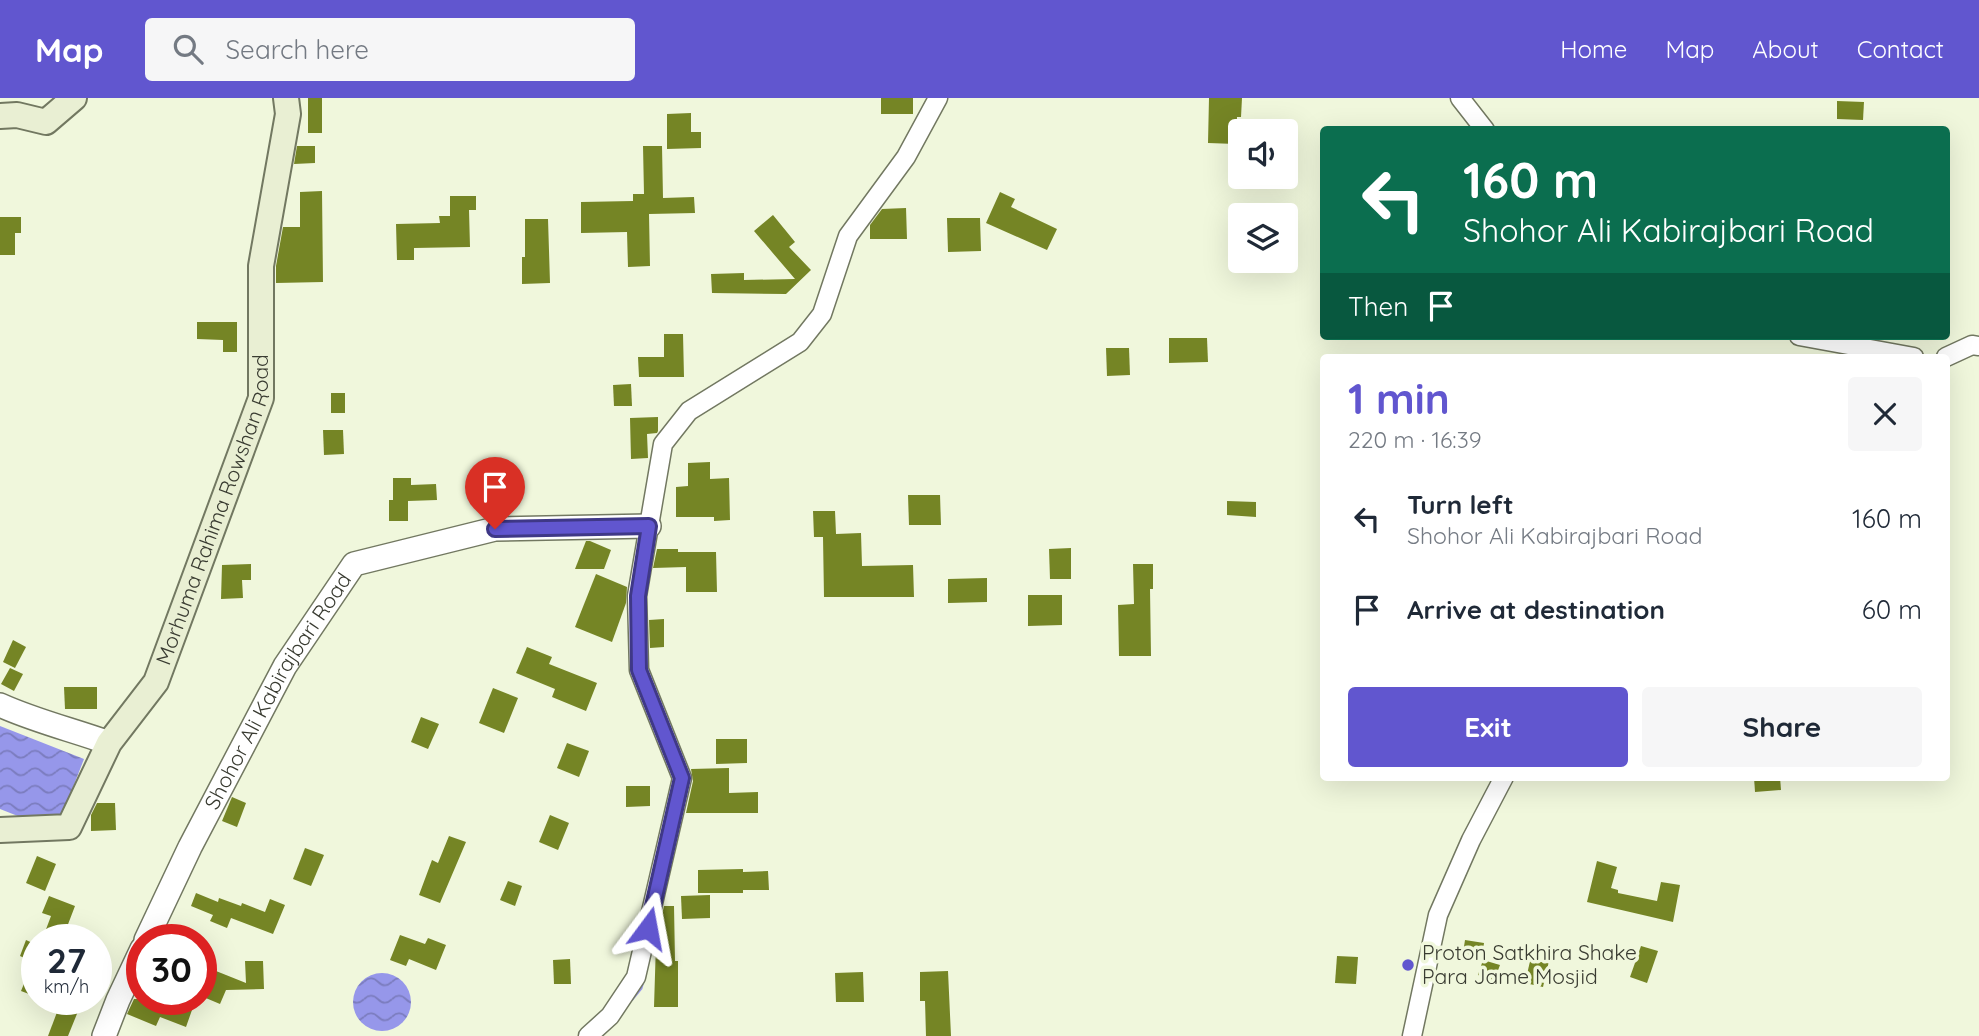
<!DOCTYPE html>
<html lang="en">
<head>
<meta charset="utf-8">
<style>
	body { margin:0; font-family:Quicksand,sans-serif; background:#f6f6f7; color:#1f2937; height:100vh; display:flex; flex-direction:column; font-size:26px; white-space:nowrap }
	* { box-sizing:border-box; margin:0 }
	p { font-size:23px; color:#747a83 }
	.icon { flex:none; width:38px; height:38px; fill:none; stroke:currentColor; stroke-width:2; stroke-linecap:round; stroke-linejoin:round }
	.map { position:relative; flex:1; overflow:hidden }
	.sheet { position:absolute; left:1320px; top:256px; width:630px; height:427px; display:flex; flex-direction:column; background:#fff; border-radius:7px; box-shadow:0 7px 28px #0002 }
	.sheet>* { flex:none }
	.guide { position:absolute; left:1320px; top:28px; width:630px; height:214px; border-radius:7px; box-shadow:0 7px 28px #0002; background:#0b6e4f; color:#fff; overflow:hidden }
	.buttons { position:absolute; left:1228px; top:21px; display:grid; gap:14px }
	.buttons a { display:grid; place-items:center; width:70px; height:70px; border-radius:7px; background:#fff; box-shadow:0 7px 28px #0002; font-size:35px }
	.speed { position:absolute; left:21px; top:826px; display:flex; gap:14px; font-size:35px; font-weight:700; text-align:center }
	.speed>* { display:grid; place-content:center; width:91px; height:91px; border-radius:50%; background:#fff; box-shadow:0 7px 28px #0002; line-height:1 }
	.speed small { font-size:18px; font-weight:400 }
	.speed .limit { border:10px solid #d22; background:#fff; color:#111 }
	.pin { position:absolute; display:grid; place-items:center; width:60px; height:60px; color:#fff; margin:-72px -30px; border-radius:50% 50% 50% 0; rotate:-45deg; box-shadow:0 0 7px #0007 }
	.pin .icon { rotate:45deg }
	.me { position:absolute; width:77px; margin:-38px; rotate:13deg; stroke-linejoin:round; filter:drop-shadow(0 0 5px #0008) }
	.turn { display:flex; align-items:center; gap:24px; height:147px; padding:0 28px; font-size:32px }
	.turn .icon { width:91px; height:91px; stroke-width:2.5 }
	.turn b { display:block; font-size:49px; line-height:60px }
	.then { display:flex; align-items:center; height:66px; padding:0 28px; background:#0003; gap:14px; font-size:26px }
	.round { display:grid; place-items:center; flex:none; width:74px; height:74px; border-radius:7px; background:#f6f6f7 }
	.head { display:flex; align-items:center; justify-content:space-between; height:119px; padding:0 28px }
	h1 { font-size:42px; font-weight:800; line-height:52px; color:#6156cf }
	.button { display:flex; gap:14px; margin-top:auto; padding:14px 28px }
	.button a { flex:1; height:80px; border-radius:7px; background:#6156cf; color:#fff; font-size:28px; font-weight:800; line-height:80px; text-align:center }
	.button a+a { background:#f6f6f7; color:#1f2937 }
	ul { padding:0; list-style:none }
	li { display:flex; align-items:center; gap:21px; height:91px; padding:0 28px }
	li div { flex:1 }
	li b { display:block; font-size:26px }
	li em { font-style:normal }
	header { display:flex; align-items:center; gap:42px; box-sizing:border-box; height:98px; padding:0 35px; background:#6156cf; color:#fff }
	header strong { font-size:33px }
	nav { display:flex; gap:38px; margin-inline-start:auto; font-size:24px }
	.search { width:490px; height:63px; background:#f6f6f7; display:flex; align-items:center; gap:18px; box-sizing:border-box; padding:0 24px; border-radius:7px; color:#747a83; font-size:26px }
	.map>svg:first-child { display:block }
	.water { fill:url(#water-waves) }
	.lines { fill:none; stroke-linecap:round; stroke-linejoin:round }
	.stream { stroke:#9697ea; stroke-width:5 }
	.building { fill:#758525 }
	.minor-casing { stroke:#727861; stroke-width:21 }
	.tertiary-casing { stroke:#727861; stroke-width:26 }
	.secondary-casing { stroke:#727861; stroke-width:28 }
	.minor { stroke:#fff; stroke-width:18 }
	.tertiary { stroke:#fff; stroke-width:23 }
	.secondary { stroke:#e9efd3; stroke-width:24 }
	.route-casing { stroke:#3f3887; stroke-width:18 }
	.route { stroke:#6156cf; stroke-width:12 }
	.poi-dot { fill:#6156cf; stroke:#f0f7dc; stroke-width:2.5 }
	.labels { text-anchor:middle; stroke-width:7; stroke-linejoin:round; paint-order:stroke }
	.street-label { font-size:21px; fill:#393b31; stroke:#f0f7dc }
	.poi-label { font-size:21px; fill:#393b31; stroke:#f0f7dc; text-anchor:start }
</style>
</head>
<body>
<header>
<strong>Map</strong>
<div class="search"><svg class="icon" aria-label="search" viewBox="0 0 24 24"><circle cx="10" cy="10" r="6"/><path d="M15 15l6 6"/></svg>Search here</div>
<nav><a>Home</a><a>Map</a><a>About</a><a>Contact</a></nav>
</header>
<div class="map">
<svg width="1979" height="938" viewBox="0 0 1979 938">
	<defs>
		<pattern id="water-waves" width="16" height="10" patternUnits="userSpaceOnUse" patternTransform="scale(1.75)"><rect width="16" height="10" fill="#9697ea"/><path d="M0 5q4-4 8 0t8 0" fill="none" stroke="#7b7cbe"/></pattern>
	</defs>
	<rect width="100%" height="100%" fill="#f0f7dc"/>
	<g class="water">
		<path d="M0,628L84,661L56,733L0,711Z"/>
		<circle cx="382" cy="904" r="29"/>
	</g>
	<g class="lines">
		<path class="stream" d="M631,901L640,890L642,883"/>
	</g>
	<g class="building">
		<rect x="308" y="0" width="14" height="35"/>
		<rect x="881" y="0" width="32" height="16"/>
		<path d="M1209,0H1242L1241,19H1237L1236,46L1208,45Z"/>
		<path d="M1837,3L1864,4L1863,22L1837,21Z"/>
		<path d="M691,15V34H701V50L667,51V16Z"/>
		<path d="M297,48H315V65L294,66Z"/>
		<path d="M643,48H662L663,100L694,99L695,115L649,116L650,168L628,169L627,134L581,135V104L633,103V96H644Z"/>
		<path d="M322,93L323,184L276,185V168L283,129H300V94Z"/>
		<path d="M1000,94L1015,101L1011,109L1057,131L1047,152L986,125Z"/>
		<path d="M450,98H476V112H469L470,149L414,150V162H397L396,126L440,125L439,118H450Z"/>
		<path d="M906,110L907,141H870V127L882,111Z"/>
		<path d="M773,117L795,144L789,149L811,172L786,196L712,195L711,176L744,175V182L795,181L754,133Z"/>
		<path d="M0,119H21V135H15V157H0Z"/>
		<path d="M947,120H980L981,153L948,154Z"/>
		<path d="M525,121H548L550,185L522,186V159H525Z"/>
		<path d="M197,224H237V254H223V242L197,241Z"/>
		<path d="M664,236H683L684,279H639L638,259H664Z"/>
		<path d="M1169,240H1207L1208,264L1169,265Z"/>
		<path d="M1106,250H1129L1130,277L1107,278Z"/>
		<path d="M631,286L632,308H614L613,287Z"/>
		<rect x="331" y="295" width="14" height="20"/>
		<path d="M658,319V333L657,335L647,336L648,360L631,361L630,320Z"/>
		<path d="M323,332H343L344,356L324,357Z"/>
		<path d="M710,364V381L729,380L730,422L714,423V419H676V389L688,388V365Z"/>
		<path d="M393,380H411V387L436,386L437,402L408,403V423H389V402H393Z"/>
		<path d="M908,397H940L941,427H909Z"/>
		<path d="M1227,403L1256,404V419L1227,417Z"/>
		<path d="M813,413H835L836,436L861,435L862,468L913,467L914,499H824L823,439H814Z"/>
		<path d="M586,443H590L611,452L604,471H575Z"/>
		<path d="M1071,450V481H1050L1049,451Z"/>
		<path d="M657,451H678V454H716L717,494H686V469L653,470Z"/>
		<path d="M251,466V482H242L243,500L221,501L222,467Z"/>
		<path d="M1133,466H1153V491H1150L1151,558H1119L1118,507L1134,506Z"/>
		<path d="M596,476L627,489L626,505L612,544L575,529Z"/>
		<path d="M987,480V504L948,505V481Z"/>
		<path d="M1028,497H1062V527L1028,528Z"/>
		<path d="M664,521V549L650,550L649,522Z"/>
		<path d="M13,542L26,549L15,570L3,564Z"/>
		<path d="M527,549L552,559L549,566L597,585L586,613L552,599L555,591L516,575Z"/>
		<path d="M10,570L23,576L14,593L1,586Z"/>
		<path d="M64,589H97V611H65Z"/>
		<path d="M493,590L518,600L504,635L479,625Z"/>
		<path d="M421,619L439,626L428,651L411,644Z"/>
		<path d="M716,641H747V665L716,666Z"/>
		<path d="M567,645L589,653L579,679L557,670Z"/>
		<path d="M729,670V695L758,694V715H686L693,683L691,671Z"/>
		<path d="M1754,679H1780L1781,692L1755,694Z"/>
		<path d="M626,688H650V708L626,709Z"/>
		<path d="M232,699L246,705L237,729L222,723Z"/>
		<path d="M97,705H115L116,732L91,733V717Z"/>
		<path d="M550,717L569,725L558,752L539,744Z"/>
		<path d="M449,738L466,744L440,805L419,797L432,762L438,765Z"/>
		<path d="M305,750L324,757L311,788L293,781Z"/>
		<path d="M37,758L56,766L45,793L26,785Z"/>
		<path d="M1597,763L1617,769L1611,790L1618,792V795L1657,803L1661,784L1680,787L1673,824L1587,804Z"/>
		<path d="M743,771V774L768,773L769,792H743V795H698V772Z"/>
		<path d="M508,783L522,788L515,808L500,802Z"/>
		<path d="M196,795L218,804L219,800L241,808L242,805L265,814L270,801L285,807L273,836L231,820L227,830L210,823L213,817L191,808Z"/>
		<path d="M710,797V820L682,821L681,798Z"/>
		<path d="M49,798L75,808L62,842H42L51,818L42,815Z"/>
		<path d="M664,808H674L675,863H678V909H654L656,845Z"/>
		<path d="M400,837L425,846L428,840L446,847L436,872L409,861L406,868L390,862Z"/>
		<path d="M26,842L37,847V899L21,893L33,864L20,858Z"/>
		<path d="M1465,842L1484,845L1482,859L1463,855Z"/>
		<path d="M1641,848L1658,853L1647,885L1630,879Z"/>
		<path d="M1337,858L1358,859L1356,886L1335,885Z"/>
		<path d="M1531,859L1549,863L1543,889L1525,885Z"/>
		<path d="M570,861L571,886H554L553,862Z"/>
		<path d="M1483,862L1500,867L1494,883L1478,877Z"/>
		<path d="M245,863H263L264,891L226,892L220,906L201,898V872L210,875L211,871L246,885Z"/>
		<path d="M948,873L951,938H926L925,903H920V874Z"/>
		<path d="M863,874L864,904H836L835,875Z"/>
		<path d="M62,901H83L68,938H48Z"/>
		<path d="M134,901H165L192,912L186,929L160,919L156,928L127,916Z"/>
	</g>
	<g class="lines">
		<g class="minor-casing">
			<g id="minor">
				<path d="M1460,0L1485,32"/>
				<path d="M1799,238L1914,259"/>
				<path d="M1946,259L1972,247L1979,248"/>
				<path d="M588,938L610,918L636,879L682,680L639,572L637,498L663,346L689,313L800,244L822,216L848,138L906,59L938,0"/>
				<path d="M1412,938L1438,817L1471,742L1504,679"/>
			</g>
		</g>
		<g class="tertiary-casing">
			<g id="tertiary">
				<path d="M0,607C35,623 73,632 109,645"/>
				<path id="s1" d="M146,842L190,749L285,568L354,466L495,431L649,428"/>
				<path d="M104,938L118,902L142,851"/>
			</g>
		</g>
		<g class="secondary-casing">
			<g id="secondary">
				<path d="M0,18L17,17L46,24L74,0"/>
				<path id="s2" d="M0,732L69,729L109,645L156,584L261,300V168L288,16L286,0"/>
			</g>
		</g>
		<use href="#minor" class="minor"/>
		<use href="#tertiary" class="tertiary"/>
		<use href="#secondary" class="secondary"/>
	</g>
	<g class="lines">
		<g class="route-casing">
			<path id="route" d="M495,431L649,428L638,498L639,572L682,680L648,830"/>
		</g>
		<use href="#route" class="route"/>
	</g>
	<circle class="poi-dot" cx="1408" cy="867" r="7"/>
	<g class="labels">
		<g class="street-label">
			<text dy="7" stroke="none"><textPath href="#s2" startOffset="422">Morhuma Rahima Rowshan Road</textPath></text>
			<text dy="7" stroke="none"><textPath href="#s1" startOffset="282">Shohor Ali Kabirajbari Road</textPath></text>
		</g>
		<g class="poi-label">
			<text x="1422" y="862">Proton Satkhira Shake<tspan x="1422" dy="24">Para Jame Mosjid</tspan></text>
		</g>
	</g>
</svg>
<div class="buttons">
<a><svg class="icon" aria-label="sound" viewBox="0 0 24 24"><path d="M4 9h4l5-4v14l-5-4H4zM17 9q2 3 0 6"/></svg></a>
<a><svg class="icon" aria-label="layers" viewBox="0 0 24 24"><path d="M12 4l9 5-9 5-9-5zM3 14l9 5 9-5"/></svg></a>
</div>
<div class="speed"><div>27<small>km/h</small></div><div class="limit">30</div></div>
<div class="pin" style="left:495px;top:431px;background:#d93025"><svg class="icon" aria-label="arrive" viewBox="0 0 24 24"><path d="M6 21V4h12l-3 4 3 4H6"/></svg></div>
<svg class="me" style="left:648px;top:830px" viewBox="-20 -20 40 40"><path d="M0-17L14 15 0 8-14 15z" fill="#6156cf" stroke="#fff" stroke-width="4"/></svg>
<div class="guide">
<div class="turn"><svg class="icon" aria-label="left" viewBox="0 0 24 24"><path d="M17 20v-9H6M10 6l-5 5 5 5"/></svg><div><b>160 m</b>Shohor Ali Kabirajbari Road</div></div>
<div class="then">Then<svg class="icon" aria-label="arrive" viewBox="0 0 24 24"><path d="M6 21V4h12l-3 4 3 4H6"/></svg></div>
</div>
<section class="sheet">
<div class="head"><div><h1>1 min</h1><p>220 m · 16:39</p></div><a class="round"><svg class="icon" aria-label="close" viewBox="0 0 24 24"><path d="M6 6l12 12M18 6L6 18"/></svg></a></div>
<ul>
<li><svg class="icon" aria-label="left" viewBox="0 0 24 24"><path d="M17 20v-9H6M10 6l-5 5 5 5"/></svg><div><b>Turn left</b><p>Shohor Ali Kabirajbari Road</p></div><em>160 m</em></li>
<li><svg class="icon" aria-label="arrive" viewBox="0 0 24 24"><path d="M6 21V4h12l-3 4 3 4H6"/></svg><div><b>Arrive at destination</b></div><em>60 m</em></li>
</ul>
<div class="button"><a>Exit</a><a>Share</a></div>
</section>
</div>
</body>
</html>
